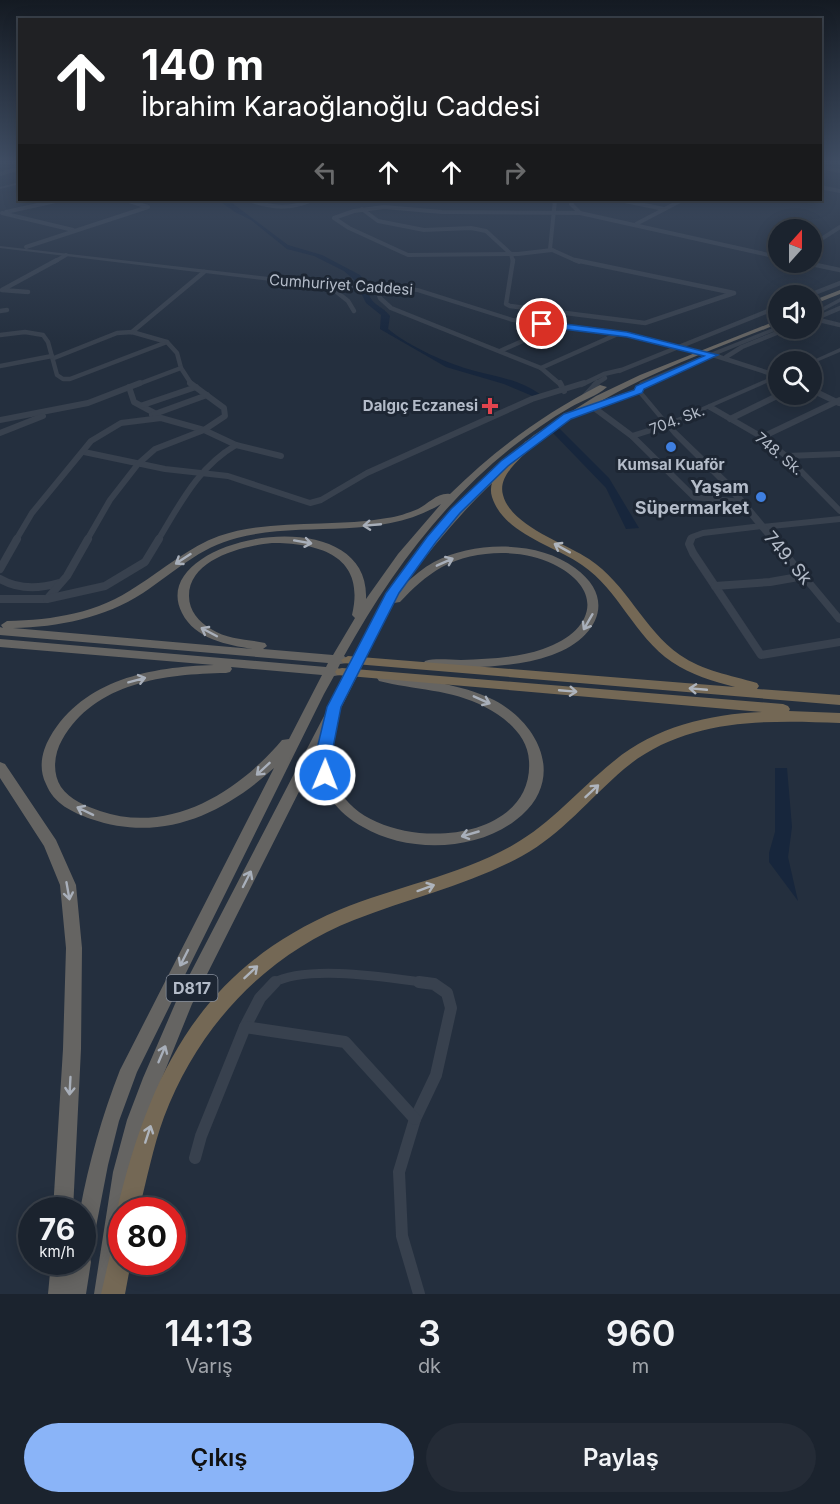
<!DOCTYPE html>
<html lang="tr">
<head>
<meta charset="utf-8">
<style>
	body { margin:0; font-family:Inter,sans-serif; background:#242b36; color:#f1f3f6; height:100vh; display:flex; flex-direction:column; font-size:22px; white-space:nowrap }
	* { box-sizing:border-box; margin:0 }
	p { font-size:20px; color:#a0a4aa }
	.icon { flex:none; width:33px; height:33px; fill:none; stroke:currentColor; stroke-width:2; stroke-linecap:round; stroke-linejoin:round }
	.map { position:relative; height:1294px; overflow:hidden }
	.panel { display:flex; flex-direction:column; background:#1b232e; flex:1 }
	.panel>* { flex:none }
	.guide { position:absolute; left:18px; top:18px; width:804px; height:183px; border-radius:0px; box-shadow:0 3px 15px #0003,0 0 0 2px #39404a; background:#202124; color:#fff; overflow:hidden }
	.needle { width:39px; rotate:21deg }
	.controls { position:absolute; left:768px; top:219px; display:grid; gap:12px }
	.controls a { display:grid; place-items:center; width:54px; height:54px; border-radius:50%; background:#1b232e; box-shadow:0 3px 15px #0003,0 0 0 2px #39404a; font-size:30px }
	.speed { position:absolute; left:18px; top:1197px; display:flex; gap:12px; font-size:30px; font-weight:700; text-align:center }
	.speed>* { display:grid; place-content:center; width:78px; height:78px; border-radius:50%; background:#1b232e; box-shadow:0 3px 15px #0003,0 0 0 2px #39404a; line-height:1 }
	.speed small { font-size:15px; font-weight:400 }
	.speed .limit { border:9px solid #d22; background:#fff; color:#111 }
	.pin { position:absolute; display:grid; place-items:center; width:51px; height:51px; color:#fff; margin:-26px; border:3px solid #fff; border-radius:50%; box-shadow:0 2px 6px #0007 }
	.me { position:absolute; width:66px; margin:-33px; rotate:1deg; stroke-linejoin:round; filter:drop-shadow(0 0 4px #0008) }
	.turn { display:flex; align-items:center; gap:21px; height:126px; padding:0 24px; font-size:27px }
	.turn .icon { width:78px; height:78px; stroke-width:2.5 }
	.turn b { display:block; font-size:42px; line-height:51px }
	.lanes { display:flex; align-items:center; height:57px; padding:0 24px; background:#0003; justify-content:center; gap:30px; direction:ltr }
	.lanes .off { opacity:.35 }
	.eta { display:flex; justify-content:space-evenly; align-items:center; height:102px; text-align:center }
	.eta b { font-size:36px; font-weight:600; line-height:42px }
	.action { display:flex; gap:12px; margin-top:auto; padding:12px 24px }
	.action a { flex:1; height:69px; border-radius:36px; background:#8ab4f8; color:#111; font-size:24px; font-weight:600; line-height:69px; text-align:center }
	.action a+a { background:#242b36; color:#f1f3f6 }
	.map>svg:first-child { display:block }
	.water { fill:#17263c }
	.lines { fill:none; stroke-linecap:round; stroke-linejoin:round }
	.minor-far5 { stroke:#38414e; stroke-width:4 }
	.minor-far4 { stroke:#38414e; stroke-width:4.5 }
	.minor-far3 { stroke:#38414e; stroke-width:6 }
	.minor-far2 { stroke:#38414e; stroke-width:8 }
	.minor-far1 { stroke:#38414e; stroke-width:9 }
	.minor { stroke:#38414e; stroke-width:12 }
	.tertiary { fill:#38414e; fill-rule:evenodd }
	.trunk { fill:#656462; fill-rule:evenodd }
	.motorway { fill:#746855; fill-rule:evenodd }
	.oneway { stroke:#a8afba }
	.oneway2 { stroke:#aeb4bd }
	.route { fill:#1a73e8; stroke:#114b97; stroke-width:1.5 }
	.health-dot { fill:#e0444e; stroke:#1d2633; stroke-width:2 }
	.shop-dot { fill:#3f7fe0; stroke:#1d2633; stroke-width:2 }
	.labels { text-anchor:middle; stroke-width:6; stroke-linejoin:round; paint-order:stroke }
	.far-street-label { font-size:15px; fill:#b4bcc9; stroke:#1d2633 }
	.far-poi-label { font-size:15px; font-weight:bold; fill:#b4bcc9; stroke:#1d2633; text-anchor:end }
	.shield { fill:#1d2633; stroke:#878f9c; stroke-width:1.5 }
	.shield-label { font-size:16px; font-weight:bold; fill:#b4bcc9 }
	.poi-label { font-size:18px; font-weight:bold; fill:#b4bcc9; stroke:#1d2633; text-anchor:end }
	.street-label { font-size:18px; fill:#b4bcc9; stroke:#1d2633 }
</style>
</head>
<body>
<div class="map">
<svg width="840" height="1294" viewBox="0 0 840 1294">
	<rect width="100%" height="100%" fill="#242f3e"/>
	<g class="water">
		<path d="M218,200H228L288,245L322,255L360,275L368,285L359,284L344,271L314,256L287,249L251,220L235,212Z"/>
		<path d="M358,287H366C372,308 380,303 390,316L388,329C410,347 448,364 475,371C498,377 521,380 541,395L535,397L504,384L446,367L380,329L381,315L366,303Z"/>
		<path d="M559,428L609,478L639,528L626,529L606,488L552,432Z"/>
		<path d="M775,768H787L792,827L788,857L798,901L769,862V853L775,832Z"/>
	</g>
	<g class="lines">
		<g class="minor-far5">
			<path d="M820,167L840,171"/>
			<path d="M0,174L20,168"/>
			<path d="M820,187L840,191"/>
			<path d="M249,200C272,208 289,210 312,200"/>
			<path d="M555,200L550,249L579,262"/>
			<path d="M574,200L571,204L580,213"/>
			<path d="M620,200L664,209"/>
			<path d="M362,209L378,221L424,230L471,228L486,231L511,254L513,262"/>
			<path d="M6,212L60,200"/>
			<path d="M2,213L73,230"/>
			<path d="M636,224L682,200"/>
			<path d="M812,245L840,227"/>
			<path d="M26,247L148,207L126,200"/>
			<path d="M552,250L518,254L408,255L349,228L334,218L354,211L384,207L442,212L580,213L778,257"/>
			<path d="M54,262L66,255"/>
		</g>
		<g class="minor-far4">
			<path d="M513,260L506,304L510,306L645,323L734,293L575,260"/>
			<path d="M802,262L840,270"/>
			<path d="M328,285L348,301L354,311"/>
			<path d="M376,287L380,298L391,308L541,368L561,385"/>
			<path d="M28,292L2,290L57,260"/>
			<path d="M807,296L840,283"/>
			<path d="M0,311L7,310"/>
			<path d="M815,319L840,325"/>
			<path d="M812,320L840,308"/>
			<path d="M132,332L204,272"/>
			<path d="M0,335L25,332L43,335L48,342L57,375L63,379H70L167,342"/>
			<path d="M500,351L558,325"/>
			<path d="M713,355L778,376"/>
			<path d="M726,357L742,347L789,328"/>
			<path d="M54,358L117,333L132,332L167,342L177,353L181,368L192,385"/>
			<path d="M0,366L52,356"/>
			<path d="M541,368L620,333"/>
			<path d="M619,371L778,307"/>
			<path d="M136,385L181,368"/>
			<path d="M581,385L604,374L621,370"/>
			<path d="M594,385L605,378"/>
		</g>
		<g class="minor-far3">
			<path d="M560,383L564,391"/>
			<path d="M129,387L134,402L158,415"/>
			<path d="M812,390L839,403"/>
			<path d="M585,396L597,383"/>
			<path d="M143,405L196,387"/>
			<path d="M593,407L632,436"/>
			<path d="M710,407L762,437L786,456L840,511"/>
			<path d="M152,415L207,395"/>
			<path d="M730,419L781,394"/>
			<path d="M0,420L88,403L140,383"/>
			<path d="M667,425L632,436L694,497L742,502"/>
			<path d="M0,433L43,416"/>
			<path d="M762,437L840,400"/>
			<path d="M84,452L165,469L228,476L310,503L321,500L367,473L532,399L584,383"/>
			<path d="M786,456L840,454"/>
			<path d="M762,527L840,519"/>
			<path d="M16,540L32,513L91,441L121,423L161,418L204,430L236,445L281,456"/>
			<path d="M87,540L110,500L138,464L155,449L204,430L225,416L224,408L190,383"/>
			<path d="M158,540C180,504 198,467 236,445"/>
			<path d="M691,540L692,537L703,533L762,526"/>
		</g>
		<g class="minor-far2">
			<path d="M691,539L689,544L693,553L761,655L840,642"/>
			<path d="M0,569L17,539"/>
			<path d="M0,579C19,590 39,589 59,583"/>
			<path d="M715,586L770,582L804,576"/>
			<path d="M0,599H47L67,576L88,539"/>
			<path d="M47,599L105,586L145,562L159,539"/>
		</g>
		<path class="minor-far1" d="M273,983C308,964 389,978 429,983"/>
		<g class="minor">
			<path d="M419,982L434,984L447,993L451,1008L436,1075L415,1119L399,1172L402,1236L419,1294"/>
			<path d="M245,1027L260,998L275,982"/>
			<path d="M195,1158L201,1136L245,1027L345,1042L415,1119"/>
		</g>
		<g class="tertiary">
			<path d="M20,182V184L0,189V187Z"/>
			<path d="M0,246L303,281L418,288L513,318L627,332L710,353L778,326L780,329L645,384L642,391L668,422L778,374V378L671,425L730,482L840,614V623L837,622L724,486L673,435L636,391L640,382L705,355L627,336L512,322L417,292L303,285L0,248Z"/>
			<path d="M840,298V302L812,317V313Z"/>
			<path d="M840,348V352L814,363L812,364V362H809Z"/>
		</g>
		<g class="trunk">
			<path d="M840,290V294L812,305V301Z"/>
			<path d="M778,320V324C718,347 657,370 601,401L639,388L643,391L602,406L599,405L598,402C518,450 460,509 405,584C414,576 423,568 434,562C474,541 538,540 575,568C619,600 595,640 552,655C512,669 470,667 429,668L423,664L425,661C436,658 449,660 461,660C489,659 517,658 543,649C594,632 606,590 553,564C521,548 473,550 442,567C426,576 412,589 400,602L394,603L334,722L336,725C331,746 328,768 338,788C372,855 535,850 529,761C528,736 505,717 485,707C451,689 414,690 379,681L377,678L379,675L383,674C420,680 459,683 494,700C538,723 565,776 522,815C481,852 409,854 363,827C334,811 318,787 318,754L192,1004L145,1120L133,1172L127,1210H122V1251L116,1294H94L113,1172L127,1120L143,1078L178,997L389,591L457,506L507,457L534,435L596,396L640,375Z"/>
			<path d="M600,385L607,387C597,396 583,400 571,407C550,419 530,433 511,448C441,504 387,578 344,656L349,660L347,663L340,664L338,668L342,672L340,675L334,676L324,694L137,1072L119,1121L108,1165L90,1258L91,1262L86,1294H48L51,1262H82V1210H80C89,1162 102,1116 120,1070L274,768C222,815 161,843 91,819C72,812 54,804 46,784C38,768 42,751 50,737C84,679 151,667 214,665L0,647V639L326,667L328,663L0,635V627L3,628L1,625L7,621C54,620 98,613 137,586C164,569 189,547 219,536C273,518 332,528 387,518C397,517 408,513 418,509C428,504 438,492 450,494C496,449 542,415 600,385ZM441,504L398,554L366,599C371,494 143,537 182,613C195,639 227,645 253,649L13,628C59,627 104,618 143,593C173,573 200,547 237,538C305,520 378,542 441,504ZM272,543C320,543 366,556 352,615L355,618L333,655L263,649L267,646L265,643C247,639 228,640 211,629C199,622 189,611 189,596C189,559 243,546 272,543ZM231,667L322,675L289,739L282,740C238,792 170,835 100,811C86,806 70,800 61,787C52,773 54,754 62,740C95,682 165,674 226,673L230,672L232,669Z"/>
			<path d="M0,762L5,764L56,840L76,885L82,948L81,1049L73,1210H53L63,1049L66,948L60,885L44,846L0,778Z"/>
		</g>
		<g class="motorway">
			<path d="M530,440L535,443C524,457 497,474 503,495C511,526 565,543 589,559C627,584 643,629 680,655C703,671 730,675 757,683L759,686L757,689L840,695V705L343,663L341,660L348,656L735,687C713,681 691,675 672,662C634,636 619,590 582,565C553,545 504,534 492,497C485,475 514,455 526,441Z"/>
			<path d="M342,668L783,704L788,706L790,709L789,711L840,713V723C765,720 685,718 624,769C590,798 562,834 522,856C469,885 410,898 354,920C265,955 198,1027 164,1117C153,1147 147,1179 139,1210H122V1218L117,1210C150,1072 202,968 339,910C396,886 459,876 513,845C552,823 579,789 614,761C655,727 709,714 762,712L337,675L335,672L337,669Z"/>
			<path d="M122,1235V1262H131L125,1294H101L114,1238Z"/>
		</g>
	</g>
	<defs><path id="oneway-shaft" d="M-6 0H5M1.5-3L5.5 0L1.5 3" fill="none" stroke-width="1.6" stroke-linecap="round" stroke-linejoin="round" transform="scale(1.5)"/></defs>
	<g class="oneway">
		<use href="#oneway-shaft" transform="translate(372 525) rotate(175)"/>
		<use href="#oneway-shaft" transform="translate(303 542) rotate(10)"/>
		<use href="#oneway-shaft" transform="translate(183 559) rotate(147)"/>
		<use href="#oneway-shaft" transform="translate(445 562) rotate(-24)"/>
		<use href="#oneway-shaft" transform="translate(588 622) rotate(120)"/>
		<use href="#oneway-shaft" transform="translate(209 632) rotate(-152)"/>
		<use href="#oneway-shaft" transform="translate(137 680) rotate(-15)"/>
		<use href="#oneway-shaft" transform="translate(482 700) rotate(24)"/>
		<use href="#oneway-shaft" transform="translate(263 769) rotate(137)"/>
		<use href="#oneway-shaft" transform="translate(85 811) rotate(-154)"/>
		<use href="#oneway-shaft" transform="translate(470 834) rotate(164)"/>
		<use href="#oneway-shaft" transform="translate(247 879) rotate(-63)"/>
		<use href="#oneway-shaft" transform="translate(68 891) rotate(80)"/>
		<use href="#oneway-shaft" transform="translate(184 958) rotate(117)"/>
		<use href="#oneway-shaft" transform="translate(162 1054) rotate(-67)"/>
		<use href="#oneway-shaft" transform="translate(70 1086) rotate(93)"/>
	</g>
	<g class="oneway2">
		<use href="#oneway-shaft" transform="translate(562 548) rotate(-151)"/>
		<use href="#oneway-shaft" transform="translate(698 689) rotate(-175)"/>
		<use href="#oneway-shaft" transform="translate(568 691) rotate(5)"/>
		<use href="#oneway-shaft" transform="translate(592 791) rotate(-43)"/>
		<use href="#oneway-shaft" transform="translate(426 888) rotate(-20)"/>
		<use href="#oneway-shaft" transform="translate(251 972) rotate(-43)"/>
		<use href="#oneway-shaft" transform="translate(148 1134) rotate(-72)"/>
	</g>
	<linearGradient id="sky" x2="0" y2="1"><stop stop-color="#141a22"/><stop offset="0.47" stop-color="#3f4d63"/><stop offset="1" stop-color="#3f4d63" stop-opacity="0"/></linearGradient>
	<rect width="840" height="344" fill="url(#sky)"/>
	<path class="route" d="M542,321L627,332L718,355L644,389L642,393L571,419L508,466L460,513L436,542L399,593L341,707L332,753L333,775L330,779H319L317,775L316,753L327,707L386,593L427,537L451,509L501,461L564,414L634,390L636,386L704,356L627,337L539,326V322Z"/>
	<path class="health-dot" d="M487 397h6v6h6v6h-6v6h-6v-6h-6v-6h6z"/>
	<g class="shop-dot">
		<circle cx="671" cy="447" r="6"/>
		<circle cx="761" cy="497" r="6"/>
	</g>
	<g class="labels">
		<g class="far-street-label">
			<text transform="translate(341 285) rotate(4)" y="5">Cumhuriyet Caddesi</text>
			<text transform="translate(677 420) rotate(-21)" y="5">704. Sk.</text>
			<text transform="translate(779 454) rotate(40)" y="5">748. Sk.</text>
		</g>
		<g class="far-poi-label">
			<text x="478" y="411">Dalgıç Eczanesi</text>
			<text x="671" y="470" text-anchor="middle">Kumsal Kuaför</text>
		</g>
		<rect class="shield" x="166.5" y="975" width="51" height="26" rx="4.5"/>
		<g class="shield-label">
			<text x="192" y="994">D817</text>
		</g>
		<g class="poi-label">
			<text x="749" y="493">Yaşam<tspan x="749" dy="21">Süpermarket</tspan></text>
		</g>
		<g class="street-label">
			<text transform="translate(788 558) rotate(50)" y="6">749. Sk</text>
		</g>
	</g>
</svg>
<div class="controls">
<a><svg class="needle" viewBox="-14 -14 28 28"><path d="M0-13l5 13h-10z" fill="#e53935"/><path d="M0 13l5-13h-10z" fill="#a0a4aa"/></svg></a>
<a><svg class="icon" aria-label="sound" viewBox="0 0 24 24"><path d="M4 9h4l5-4v14l-5-4H4zM17 9q2 3 0 6"/></svg></a>
<a><svg class="icon" aria-label="search" viewBox="0 0 24 24"><circle cx="10" cy="10" r="6"/><path d="M15 15l6 6"/></svg></a>
</div>
<div class="speed"><div>76<small>km/h</small></div><div class="limit">80</div></div>
<div class="pin" style="left:542px;top:324px;background:#d93025"><svg class="icon" aria-label="arrive" viewBox="0 0 24 24"><path d="M6 21V4h12l-3 4 3 4H6"/></svg></div>
<svg class="me" style="left:325px;top:775px" viewBox="-20 -20 40 40"><circle r="17" fill="#1a73e8" stroke="#fff" stroke-width="3"/><path d="M0-11L8 9 0 5-8 9z" fill="#fff"/></svg>
<div class="guide">
<div class="turn"><svg class="icon" aria-label="ahead" viewBox="0 0 24 24"><path d="M12 20V5M6 11l6-6 6 6"/></svg><div><b>140 m</b>İbrahim Karaoğlanoğlu Caddesi</div></div>
<div class="lanes"><svg class="icon off" aria-label="left" viewBox="0 0 24 24"><path d="M17 20v-9H6M10 6l-5 5 5 5"/></svg><svg class="icon" aria-label="ahead" viewBox="0 0 24 24"><path d="M12 20V5M6 11l6-6 6 6"/></svg><svg class="icon" aria-label="ahead" viewBox="0 0 24 24"><path d="M12 20V5M6 11l6-6 6 6"/></svg><svg class="icon off" aria-label="right" viewBox="0 0 24 24"><path d="M7 20v-9h11M14 6l5 5-5 5"/></svg></div>
</div>
</div>
<section class="panel">
<div class="eta">
<div><b>14:13</b><p>Varış</p></div>
<div><b>3</b><p>dk</p></div>
<div><b>960</b><p>m</p></div>
</div>
<div class="action"><a>Çıkış</a><a>Paylaş</a></div>
</section>
</body>
</html>
